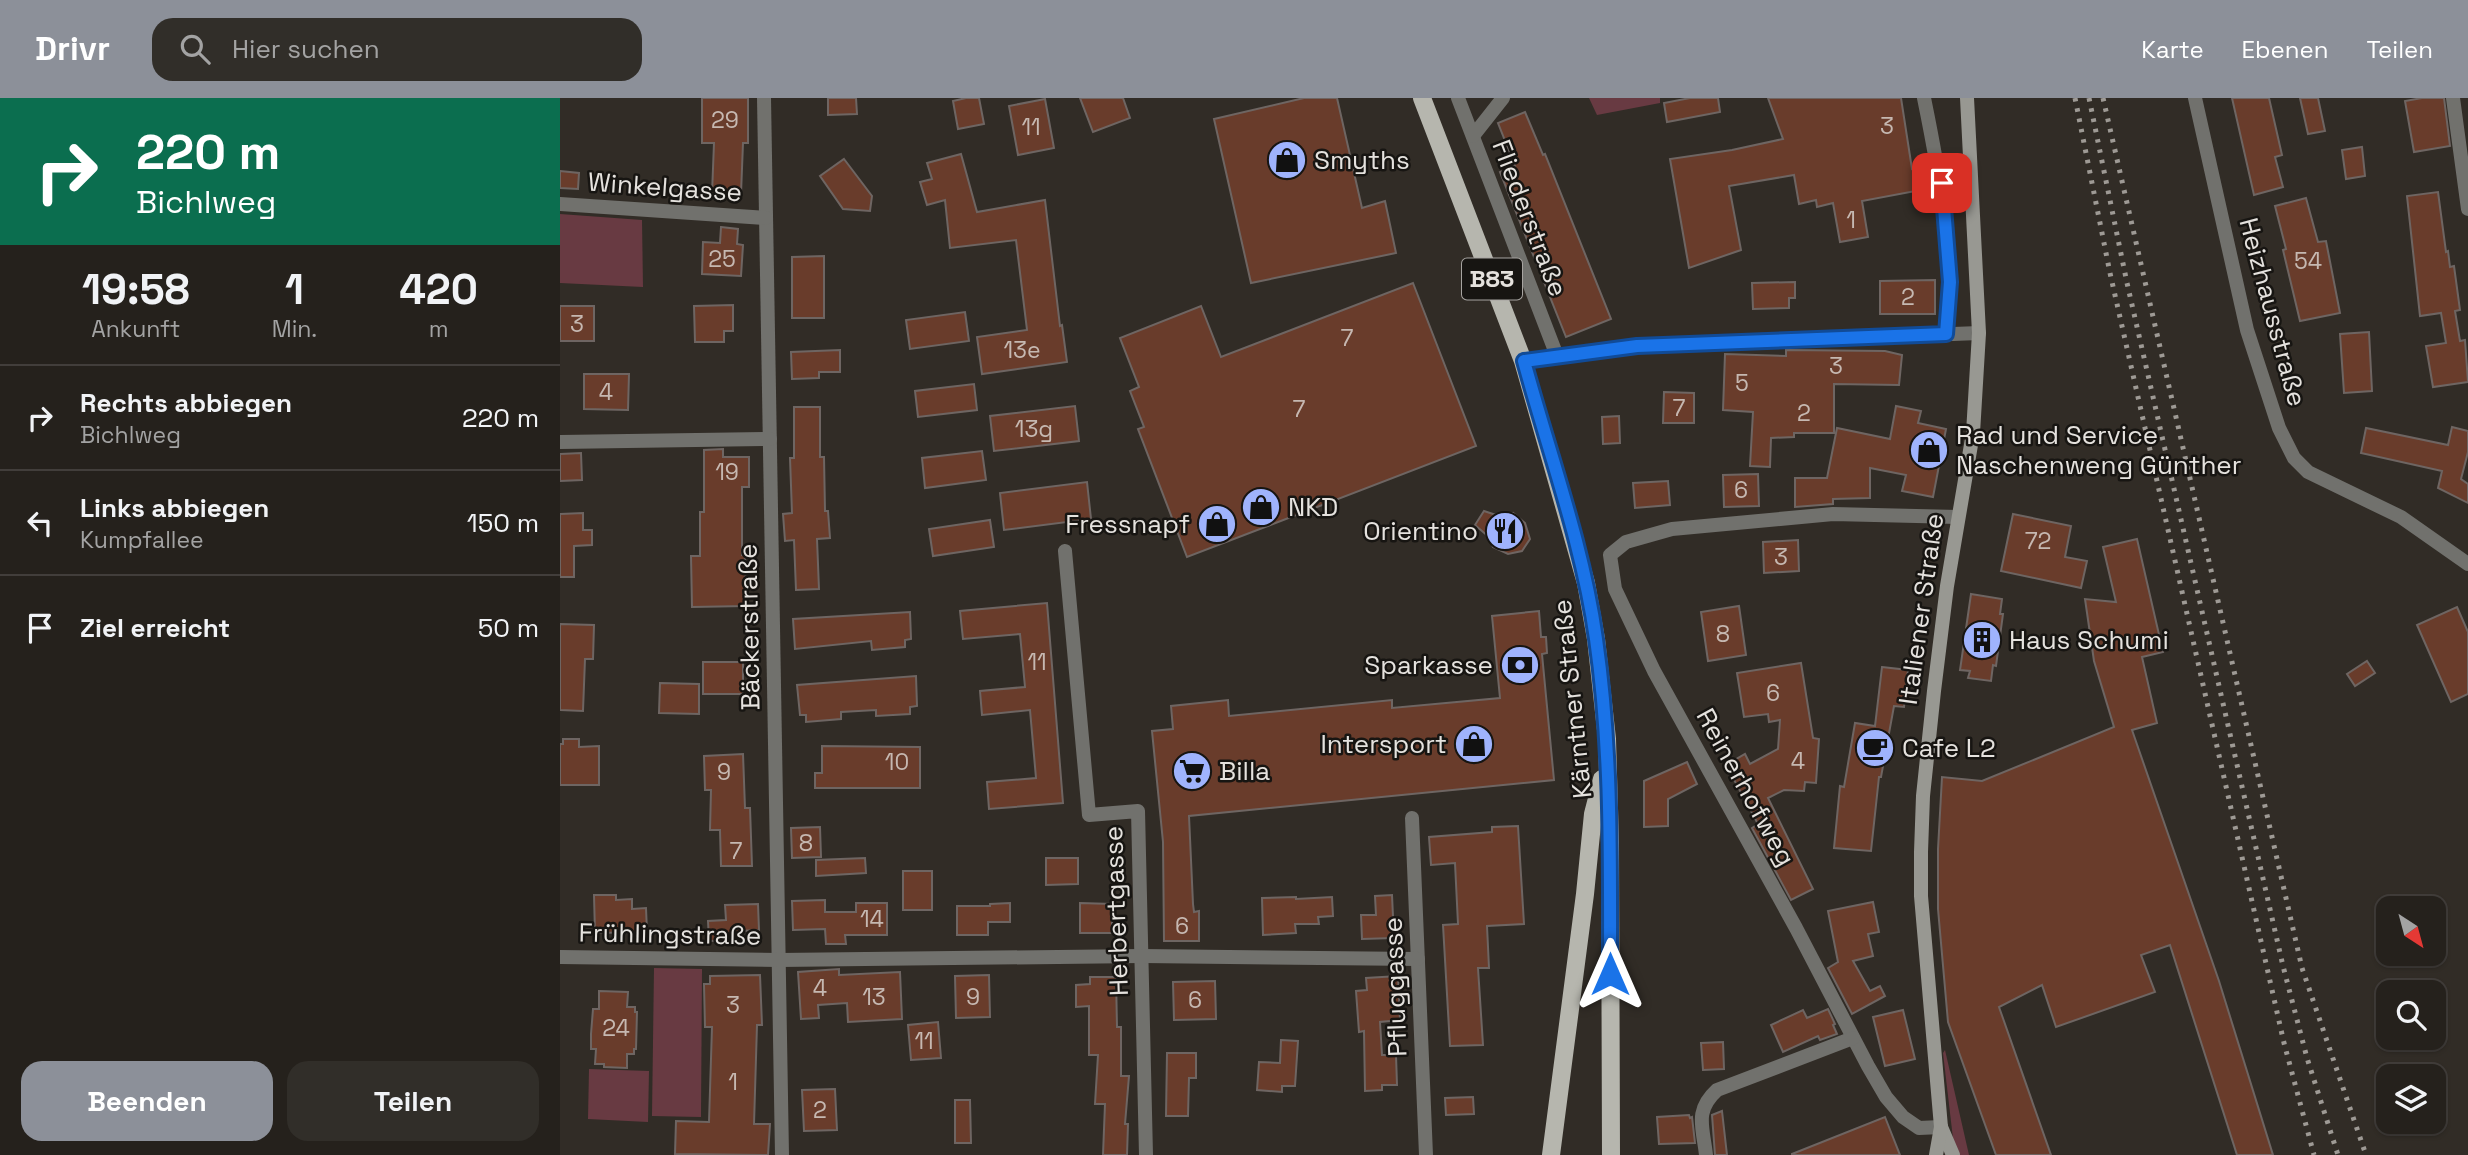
<!DOCTYPE html>
<html lang="de">
<head>
<meta charset="utf-8">
<style>
	body { margin:0; font-family:"Space Grotesk",sans-serif; background:#312e29; color:#f1f3f6; height:100vh; display:flex; flex-direction:column; font-size:26px; white-space:nowrap }
	* { box-sizing:border-box; margin:0 }
	p { font-size:23px; color:#a3a3a3 }
	.icon { flex:none; width:38px; height:38px; fill:none; stroke:currentColor; stroke-width:2; stroke-linecap:round; stroke-linejoin:round }
	.map { position:relative; flex:1; overflow:hidden }
	.drawer { display:flex; flex-direction:column; background:#25211c; width:560px }
	.drawer>* { flex:none }
	.banner { background:#0b6e4f; color:#fff; overflow:hidden }
	.needle { width:46px; rotate:144deg }
	.controls { position:absolute; left:1816px; top:798px; display:grid; gap:14px }
	.controls a { display:grid; place-items:center; width:70px; height:70px; border-radius:14px; background:#25211c; box-shadow:0 2px 5px #0004,0 0 0 2px #423e3b; font-size:35px }
	.pin { position:absolute; display:grid; place-items:center; width:60px; height:60px; color:#fff; margin:-30px; border-radius:14px; box-shadow:0 4px 10px #0006 }
	.me { position:absolute; width:77px; margin:-38px; rotate:0deg; stroke-linejoin:round; filter:drop-shadow(0 0 5px #0008) }
	.turn { display:flex; align-items:center; gap:24px; height:147px; padding:0 21px; font-size:32px }
	.turn .icon { width:91px; height:91px; stroke-width:2.5 }
	.turn b { display:block; font-size:49px; line-height:60px }
	.eta { display:flex; justify-content:space-evenly; align-items:center; height:119px; text-align:center }
	.eta b { font-size:42px; font-weight:800; line-height:49px }
	.primary-button { display:flex; gap:14px; margin-top:auto; padding:14px 21px }
	.primary-button a { flex:1; height:80px; border-radius:21px; background:#8c9099; color:#fff; font-size:28px; font-weight:800; line-height:80px; text-align:center }
	.primary-button a+a { background:#312e29; color:#f1f3f6 }
	ul { padding:0; list-style:none }
	li { display:flex; align-items:center; gap:21px; height:105px; padding:0 21px; border-top:2px solid #423e3b }
	li div { flex:1 }
	li b { display:block; font-size:26px }
	li em { font-style:normal }
	header { display:flex; align-items:center; gap:42px; box-sizing:border-box; height:98px; padding:0 35px; background:#8c9099; color:#fff }
	header strong { font-size:33px }
	nav { display:flex; gap:38px; margin-inline-start:auto; font-size:24px }
	.search { width:490px; height:63px; background:#312e29; display:flex; align-items:center; gap:18px; box-sizing:border-box; padding:0 24px; border-radius:21px; color:#a3a3a3; font-size:26px }
	main { display:flex; flex:1; min-height:0 }
	.map>svg:first-child { display:block }
	.green { fill:#683a42 }
	.building { fill:#693c2b; stroke:#6e6562; stroke-width:2 }
	.lines { fill:none; stroke-linecap:round; stroke-linejoin:round }
	.street { stroke:#71716d; stroke-width:14 }
	.secondary { stroke:#989892; stroke-width:14 }
	.primary { stroke:#b6b6ae; stroke-width:18 }
	.rail { stroke:#9e9a95; stroke-width:5; stroke-dasharray:3.5 7; stroke-linecap:butt }
	.route-casing { stroke:#114b97; stroke-width:18 }
	.route { stroke:#1a73e8; stroke-width:12 }
	.labels { text-anchor:middle; stroke-width:5; stroke-linejoin:round; paint-order:stroke }
	.number-label { font-size:23px; fill:#c6b8b1 }
	.shield { fill:#171512; stroke:#a7a4a1; stroke-width:2 }
	.shield-label { font-size:24px; font-weight:bold; fill:#e5e2de }
	.poi-label { font-size:26px; fill:#e5e2de; stroke:#171512; text-anchor:start }
	.street-label { font-size:26px; fill:#e5e2de; stroke:#171512 }
</style>
</head>
<body>
<header>
<strong>Drivr</strong>
<div class="search"><svg class="icon" aria-label="search" viewBox="0 0 24 24"><circle cx="10" cy="10" r="6"/><path d="M15 15l6 6"/></svg>Hier suchen</div>
<nav><a>Karte</a><a>Ebenen</a><a>Teilen</a></nav>
</header>
<main>
<section class="drawer">
<div class="banner">
<div class="turn"><svg class="icon" aria-label="right" viewBox="0 0 24 24"><path d="M7 20v-9h11M14 6l5 5-5 5"/></svg><div><b>220 m</b>Bichlweg</div></div>
</div>
<div class="eta">
<div><b>19:58</b><p>Ankunft</p></div>
<div><b>1</b><p>Min.</p></div>
<div><b>420</b><p>m</p></div>
</div>
<ul>
<li><svg class="icon" aria-label="right" viewBox="0 0 24 24"><path d="M7 20v-9h11M14 6l5 5-5 5"/></svg><div><b>Rechts abbiegen</b><p>Bichlweg</p></div><em>220 m</em></li>
<li><svg class="icon" aria-label="left" viewBox="0 0 24 24"><path d="M17 20v-9H6M10 6l-5 5 5 5"/></svg><div><b>Links abbiegen</b><p>Kumpfallee</p></div><em>150 m</em></li>
<li><svg class="icon" aria-label="arrive" viewBox="0 0 24 24"><path d="M6 21V4h12l-3 4 3 4H6"/></svg><div><b>Ziel erreicht</b></div><em>50 m</em></li>
</ul>
<div class="primary-button"><a>Beenden</a><a>Teilen</a></div>
</section>
<div class="map">
<svg width="1908" height="1057" viewBox="0 0 1908 1057">
	<rect width="100%" height="100%" fill="#312c26"/>
	<g class="green">
		<path d="M1029,0H1100V5L1037,17Z"/>
		<path d="M0,116L82,122L83,189L0,185Z"/>
		<path d="M94,870L142,871L141,1019L92,1018Z"/>
		<path d="M1385,952L1409,1057H1396L1394,1049L1383,955Z"/>
		<path d="M29,971L89,973L88,1024L28,1021Z"/>
	</g>
	<g class="building">
		<path d="M142,0H188V45H183L181,96H152L154,45H142Z"/>
		<path d="M268,0H296L297,16L268,17Z"/>
		<path d="M406,0H419L424,26L398,31L393,3Z"/>
		<path d="M520,0H563L570,20L533,34Z"/>
		<path d="M744,0H777L802,110L825,103L836,155L691,185L654,21Z"/>
		<path d="M1130,0H1158L1160,14L1107,24L1104,5Z"/>
		<path d="M1208,0H1341L1352,71L1357,70L1361,92L1302,103L1308,139L1280,144L1273,105L1257,109L1256,102L1239,106L1234,77L1169,88L1181,152L1129,170L1110,61L1172,52L1223,41Z"/>
		<path d="M1672,0H1709L1722,57L1715,59L1723,89L1694,97Z"/>
		<path d="M1740,0H1758L1765,33L1748,36Z"/>
		<path d="M1862,0H1884L1890,48L1854,54L1845,3Z"/>
		<path d="M485,1L494,50L458,57L449,8Z"/>
		<path d="M965,14L983,57L985,56L1051,221L1006,239L940,74L955,68L938,25Z"/>
		<path d="M1802,49L1805,78L1786,81L1782,52Z"/>
		<path d="M401,56L417,114L485,102L500,228L502,227L507,264L422,276L417,239L467,232L456,142L390,150L385,102L367,107L360,84L372,81L367,65Z"/>
		<path d="M284,61L312,98L310,113L283,111L260,78Z"/>
		<path d="M0,73L19,75L18,91L0,90Z"/>
		<path d="M1878,94L1886,154L1888,153L1890,169L1894,168L1900,212L1895,213L1900,243L1905,242L1908,284L1873,289L1866,248L1886,245L1881,215L1860,218L1847,98Z"/>
		<path d="M1746,100L1758,144L1766,143L1780,215L1740,223L1723,152L1726,151L1715,108Z"/>
		<path d="M161,129L178,131L177,146L183,147L181,178L142,176L143,144L160,145Z"/>
		<path d="M264,158V220H232V159Z"/>
		<path d="M1375,182V216H1320V183Z"/>
		<path d="M1235,184V200H1229V210L1193,211L1192,185Z"/>
		<path d="M853,185L916,348L627,459L578,331L584,329L570,293L579,289L560,240L641,208L661,259Z"/>
		<path d="M173,207V233H164V244H135L134,208Z"/>
		<rect x="0" y="208" width="34" height="35"/>
		<path d="M405,214L409,243L350,251L346,222Z"/>
		<path d="M1809,234L1812,293L1784,295L1780,236Z"/>
		<path d="M280,252V274H259V280L232,281L231,254Z"/>
		<path d="M1226,252L1325,253L1342,257L1339,287L1274,286V335H1234V339L1211,340L1210,369L1190,368L1193,314L1163,312L1165,256L1226,258Z"/>
		<path d="M24,276H69L68,312L24,311Z"/>
		<path d="M414,286L417,312L358,319L355,293Z"/>
		<path d="M1104,294L1134,295V325H1103Z"/>
		<path d="M515,308L519,343L434,353L430,318Z"/>
		<path d="M1336,308L1361,313L1358,325L1386,331L1373,399L1342,393L1346,377L1310,370V400L1273,401V406L1235,409V380H1267L1277,330L1330,341Z"/>
		<path d="M234,309H260V359H264L265,413H268L270,440L257,441L259,491L236,492L234,442L225,443L223,416L232,415L230,360H234Z"/>
		<path d="M1059,318L1060,345L1043,346L1042,319Z"/>
		<path d="M1892,329L1908,333V354L1901,381L1908,386V405L1878,390L1882,373L1801,355L1806,330L1888,347Z"/>
		<path d="M163,351V359H189V389H182V457H185L186,508L132,509L131,458H140V414H144V352Z"/>
		<path d="M422,353L426,382L365,390L362,360Z"/>
		<path d="M21,355L22,382L0,383V356Z"/>
		<path d="M1198,376L1199,408L1164,409L1163,377Z"/>
		<path d="M1108,383L1110,407L1075,410L1073,385Z"/>
		<path d="M527,384L531,421L444,432L440,395Z"/>
		<path d="M924,413L942,419L953,415L965,425L970,441L962,453L948,456L933,449L929,439L915,427Z"/>
		<path d="M23,415V432H32V447L14,448V479H0V416Z"/>
		<path d="M1453,416L1511,428L1505,459L1527,463L1521,490L1441,473Z"/>
		<path d="M430,422L434,449L373,458L369,431Z"/>
		<path d="M1577,441L1603,554L1582,559L1597,625L1572,632L1659,883L1713,1057H1677L1610,847L1581,857L1595,894L1496,929L1482,887L1439,909L1491,1057H1436L1388,924L1378,811V751L1382,679L1422,683L1554,629L1534,563L1525,501L1556,504L1543,449Z"/>
		<path d="M1238,442L1239,473L1204,475L1203,444Z"/>
		<path d="M1411,496L1442,501L1440,516H1443L1436,568L1433,567L1431,583L1408,580L1410,573L1400,572Z"/>
		<path d="M487,505L503,705L429,711L427,684L476,680L470,612L422,617L420,593L465,589L460,536L403,541L400,513Z"/>
		<path d="M1179,508L1186,557L1148,563L1141,514Z"/>
		<path d="M1897,509L1908,534V596L1891,604L1857,527Z"/>
		<path d="M979,513L981,539H986L987,555L982,556L994,682L629,718L633,806L634,814L639,813V843H604L603,744L592,633L613,631L611,608L668,602L669,618L832,602V610L940,600L932,518Z"/>
		<path d="M350,514L351,541L345,542V549L312,552L311,543L235,551L233,521Z"/>
		<path d="M0,526L34,527L33,561H25L23,613L0,612Z"/>
		<path d="M1807,563L1815,575L1795,588L1787,576Z"/>
		<rect x="143" y="564" width="40" height="32"/>
		<path d="M1241,565L1253,640L1259,641L1256,685L1245,684L1244,693L1224,692L1208,700L1253,791L1231,802L1192,730L1198,726L1166,667L1185,656L1190,666L1218,651L1220,622L1209,624L1208,616L1184,619L1177,575Z"/>
		<path d="M1322,569L1348,572L1344,609L1334,608L1321,679H1319L1311,753L1274,750L1280,688L1284,689L1295,625L1315,628Z"/>
		<path d="M356,578L357,608L350,609V616L316,618V612L281,614V621L246,624V617H240L237,587Z"/>
		<path d="M100,585L139,586V616L99,615Z"/>
		<path d="M3,641H19V649L39,648V687H0V646H3Z"/>
		<path d="M262,648L360,649V690H255V675H262Z"/>
		<path d="M183,656L185,710H190L192,768H161L160,732H150L151,692H145L144,658Z"/>
		<path d="M1127,664L1137,686L1108,701V728L1084,729V683Z"/>
		<path d="M958,728L964,826L927,828L929,870H918L923,947L890,948L883,827L898,826L895,765L871,767L869,739L932,734V729Z"/>
		<path d="M260,729L261,759L232,760L231,730Z"/>
		<path d="M305,760L306,775L256,778V762Z"/>
		<path d="M486,760H518V786L486,787Z"/>
		<rect x="343" y="773" width="29" height="39"/>
		<path d="M34,797H56V802L72,801V811L86,810L87,834L35,835Z"/>
		<path d="M832,797L834,840L802,841L801,817H816L815,798Z"/>
		<path d="M736,799V801L772,799L773,818L758,819L759,826H735L736,835L703,837L702,800Z"/>
		<path d="M265,802V814H296V805H327V837H285L286,846H266L265,831L233,832L232,803Z"/>
		<path d="M1313,804L1319,834L1308,836L1313,858L1293,863L1310,893L1320,888L1325,898L1292,916L1268,870L1278,864L1268,813Z"/>
		<path d="M450,805V824H428V837H397V808H430V806Z"/>
		<path d="M520,805L552,806V835H520Z"/>
		<path d="M198,806L199,832L181,833V842L149,843L148,823L166,822L165,807Z"/>
		<path d="M279,871V877L340,874L342,921L288,924L287,905L258,907L259,920L241,921L238,874Z"/>
		<path d="M200,877L202,927H197L194,1026H210L208,1057L115,1056L116,1023L149,1024L152,929H145L144,886H150V878Z"/>
		<path d="M429,877L430,919L396,920L395,878Z"/>
		<path d="M838,878L840,922L820,924L822,957H836L837,987H822V992L805,993L804,933L799,934L796,893L807,892L806,880Z"/>
		<path d="M530,879H556L557,929H561V978H569L565,1026H568L567,1057H543L545,1006H535L538,957H529V908L516,909V887L530,886Z"/>
		<path d="M655,883L656,921L614,922L613,884Z"/>
		<path d="M39,893L68,894L67,909H75V914H77L76,951H74V956H67V970L44,969V966H35L36,951H31V936L33,911H39Z"/>
		<path d="M1268,911L1275,926L1273,927L1277,936L1260,942L1258,938L1223,954L1211,927L1243,912L1247,920Z"/>
		<path d="M1343,912L1355,961L1325,968L1313,919Z"/>
		<path d="M378,924L381,960L351,962L348,927Z"/>
		<path d="M721,942L738,943L735,988H722V994L697,992L699,964L720,965Z"/>
		<path d="M1163,944L1164,971L1143,972L1141,945Z"/>
		<path d="M607,955H636V980H629L628,1018H606Z"/>
		<path d="M275,991L277,1032L244,1033L242,992Z"/>
		<path d="M913,999L914,1016L886,1017L885,1000Z"/>
		<path d="M395,1002H410L411,1045H395Z"/>
		<path d="M1162,1013L1167,1057H1155L1152,1017Z"/>
		<path d="M1129,1017L1130,1020L1132,1019L1135,1045L1099,1046L1097,1019Z"/>
		<path d="M1325,1019L1340,1057H1232V1056Z"/>
	</g>
	<g class="lines">
		<g class="street">
			<path d="M204,0L222,1057"/>
			<path d="M898,0L997,258"/>
			<path d="M1364,0C1380,78 1394,156 1386,236"/>
			<path d="M1635,0L1687,232L1719,330L1734,360L1748,374L1841,419L1908,466"/>
			<path d="M1893,0L1908,111"/>
			<path d="M913,38L943,0"/>
			<path d="M0,106L206,120"/>
			<path d="M963,263L1077,248L1419,235"/>
			<path d="M0,344L210,341"/>
			<path d="M505,453L529,717L578,713L586,1057"/>
			<path d="M852,720L866,1057"/>
			<path d="M0,859L219,862L582,858L858,861"/>
			<path d="M1381,1029L1359,1030L1343,1019L1326,999L1308,968L1236,830L1094,573L1055,491L1050,457L1066,444L1112,431L1273,416L1398,419"/>
			<path d="M1146,1057C1143,1029 1134,1013 1157,992L1293,940"/>
		</g>
		<g class="secondary">
			<path d="M1381,1029L1393,1057"/>
			<path d="M1376,1057L1381,1029L1361,798V754L1363,698L1374,593L1387,488L1413,335L1419,235L1407,0"/>
		</g>
		<g class="primary">
			<path d="M862,0L963,263L1026,485L1036,541L1047,641L1050,745L1051,1057"/>
			<path d="M991,1057L1025,796L1033,716L1042,681"/>
		</g>
		<g class="rail">
			<path d="M1515,0L1550,175L1724,945L1754,1057"/>
			<path d="M1529,0L1567,185L1723,868L1747,960L1778,1057"/>
			<path d="M1543,0L1742,870L1806,1057"/>
		</g>
	</g>
	<g class="lines">
		<g class="route-casing">
			<path id="route" d="M1050,876C1050,764 1052,652 1036,541C1023,447 989,355 964,263L1077,248L1386,236L1390,184L1382,85"/>
		</g>
		<use href="#route" class="route"/>
	</g>
	<defs>
		<g id="shop-disc" transform="scale(2.0125)"><circle r="9.5" fill="#9fb3fd" stroke="#171512"/><path d="M-5-2.5h2.3a2.7 3.5 0 0 1 5.4 0H5L5.5 6h-11ZM-1.5-2.5h3a1.5 2.3 0 0 0-3 0Z" fill="#111"/></g>
		<g id="restaurant-disc" transform="scale(2.0125)"><circle r="9.5" fill="#9fb3fd" stroke="#171512"/><path d="M-5-6h1v4h1v-4h1v4h1v-4h1v5L-1.5 .5V6h-2V.5L-5-1ZM5-6V6H3V1.5H1.5Q1.5-4 5-6Z" fill="#111"/></g>
		<g id="building-disc" transform="scale(2.0125)"><circle r="9.5" fill="#9fb3fd" stroke="#171512"/><path d="M-4-6H4V6H1V3H-1V6H-4ZM-2.5-4.3h1.7v1.8h-1.7ZM.8-4.3h1.7v1.8H.8ZM-2.5-1h1.7V.8h-1.7ZM.8-1h1.7V.8H.8Z" fill="#111"/></g>
		<g id="bank-disc" transform="scale(2.0125)"><circle r="9.5" fill="#9fb3fd" stroke="#171512"/><path d="M-6-4H6V4H-6ZM0-2.3a2.3 2.3 0 1 0 0 4.6a2.3 2.3 0 1 0 0-4.6Z" fill="#111"/></g>
		<g id="cafe-disc" transform="scale(2.0125)"><circle r="9.5" fill="#9fb3fd" stroke="#171512"/><path d="M-5.5-4.5H6V0H3Q3 3.5 0 3.5H-2.5Q-5.5 3.5-5.5 0ZM3-3.2v2h1.7v-2ZM-6 4.5H4V6H-6Z" fill="#111"/></g>
		<g id="supermarket-disc" transform="scale(2.0125)"><circle r="9.5" fill="#9fb3fd" stroke="#171512"/><path d="M-6-5.5h2.5l.6 2H6L4.5 2H-2.5L-4.4-4H-6ZM-1.5 3.2a1.3 1.3 0 1 0 .1 0ZM3 3.2a1.3 1.3 0 1 0 .1 0Z" fill="#111"/></g>
	</defs>
	<g fill-rule="evenodd">
		<use href="#shop-disc" x="727" y="62"/>
		<use href="#shop-disc" x="1369" y="352"/>
		<use href="#shop-disc" x="701" y="409"/>
		<use href="#shop-disc" x="657" y="426"/>
		<use href="#restaurant-disc" x="945" y="433"/>
		<use href="#building-disc" x="1422" y="542"/>
		<use href="#bank-disc" x="960" y="567"/>
		<use href="#shop-disc" x="914" y="646"/>
		<use href="#cafe-disc" x="1315" y="650"/>
		<use href="#supermarket-disc" x="632" y="673"/>
	</g>
	<g class="labels">
		<g class="number-label">
			<text x="165" y="30">29</text>
			<text x="1327" y="36">3</text>
			<text x="471" y="37">11</text>
			<text x="1291" y="130">1</text>
			<text x="162" y="169">25</text>
			<text x="1748" y="171">54</text>
			<text x="1348" y="207">2</text>
			<text x="17" y="234">3</text>
			<text x="787" y="248">7</text>
			<text x="462" y="260">13e</text>
			<text x="1276" y="276">3</text>
			<text x="1182" y="293">5</text>
			<text x="46" y="302">4</text>
			<text x="1119" y="318">7</text>
			<text x="739" y="319">7</text>
			<text x="1244" y="323">2</text>
			<text x="474" y="339">13g</text>
			<text x="167" y="382">19</text>
			<text x="1181" y="400">6</text>
			<text x="1478" y="451">72</text>
			<text x="1221" y="467">3</text>
			<text x="1163" y="544">8</text>
			<text x="477" y="572">11</text>
			<text x="1213" y="603">6</text>
			<text x="1238" y="671">4</text>
			<text x="337" y="672">10</text>
			<text x="164" y="682">9</text>
			<text x="246" y="753">8</text>
			<text x="176" y="761">7</text>
			<text x="312" y="829">14</text>
			<text x="622" y="836">6</text>
			<text x="260" y="898">4</text>
			<text x="314" y="907">13</text>
			<text x="413" y="907">9</text>
			<text x="635" y="910">6</text>
			<text x="173" y="915">3</text>
			<text x="56" y="938">24</text>
			<text x="364" y="951">11</text>
			<text x="173" y="992">1</text>
			<text x="260" y="1020">2</text>
		</g>
		<rect class="shield" x="902" y="160.5" width="60" height="41" rx="5"/>
		<g class="shield-label">
			<text x="932" y="189">B83</text>
		</g>
		<g class="poi-label">
			<text x="754" y="71">Smyths</text>
			<text x="1396" y="346">Rad und Service<tspan x="1396" dy="30">Naschenweng Günther</tspan></text>
			<text x="728" y="418">NKD</text>
			<text x="630" y="435" text-anchor="end">Fressnapf</text>
			<text x="918" y="442" text-anchor="end">Orientino</text>
			<text x="1449" y="551">Haus Schumi</text>
			<text x="933" y="576" text-anchor="end">Sparkasse</text>
			<text x="887" y="655" text-anchor="end">Intersport</text>
			<text x="1342" y="659">Cafe L2</text>
			<text x="659" y="682">Billa</text>
		</g>
		<g class="street-label">
			<text transform="translate(105 89) rotate(4)" y="9">Winkelgasse</text>
			<text transform="translate(970 120) rotate(69)" y="9">Fliederstraße</text>
			<text transform="translate(1713 214) rotate(75)" y="9">Heizhausstraße</text>
			<text transform="translate(1361 511) rotate(-82)" y="9">Italiener Straße</text>
			<text transform="translate(189 529) rotate(-91)" y="9">Bäckerstraße</text>
			<text transform="translate(1012 601) rotate(-96)" y="9">Kärntner Straße</text>
			<text transform="translate(1186 689) rotate(61)" y="9">Reinerhofweg</text>
			<text transform="translate(556 813) rotate(-92)" y="9">Herbertgasse</text>
			<text transform="translate(110 836) rotate(1)" y="9">Frühlingstraße</text>
			<text transform="translate(835 889) rotate(-92)" y="9">Pfluggasse</text>
		</g>
	</g>
</svg>
<div class="controls">
<a><svg class="needle" viewBox="-14 -14 28 28"><path d="M0-13l5 13h-10z" fill="#e53935"/><path d="M0 13l5-13h-10z" fill="#a3a3a3"/></svg></a>
<a><svg class="icon" aria-label="search" viewBox="0 0 24 24"><circle cx="10" cy="10" r="6"/><path d="M15 15l6 6"/></svg></a>
<a><svg class="icon" aria-label="layers" viewBox="0 0 24 24"><path d="M12 4l9 5-9 5-9-5zM3 14l9 5 9-5"/></svg></a>
</div>
<div class="pin" style="left:1382px;top:85px;background:#d93025"><svg class="icon" aria-label="arrive" viewBox="0 0 24 24"><path d="M6 21V4h12l-3 4 3 4H6"/></svg></div>
<svg class="me" style="left:1050px;top:876px" viewBox="-20 -20 40 40"><path d="M0-17L14 15 0 8-14 15z" fill="#1a73e8" stroke="#fff" stroke-width="4"/></svg>
</div>
</main>
</body>
</html>
